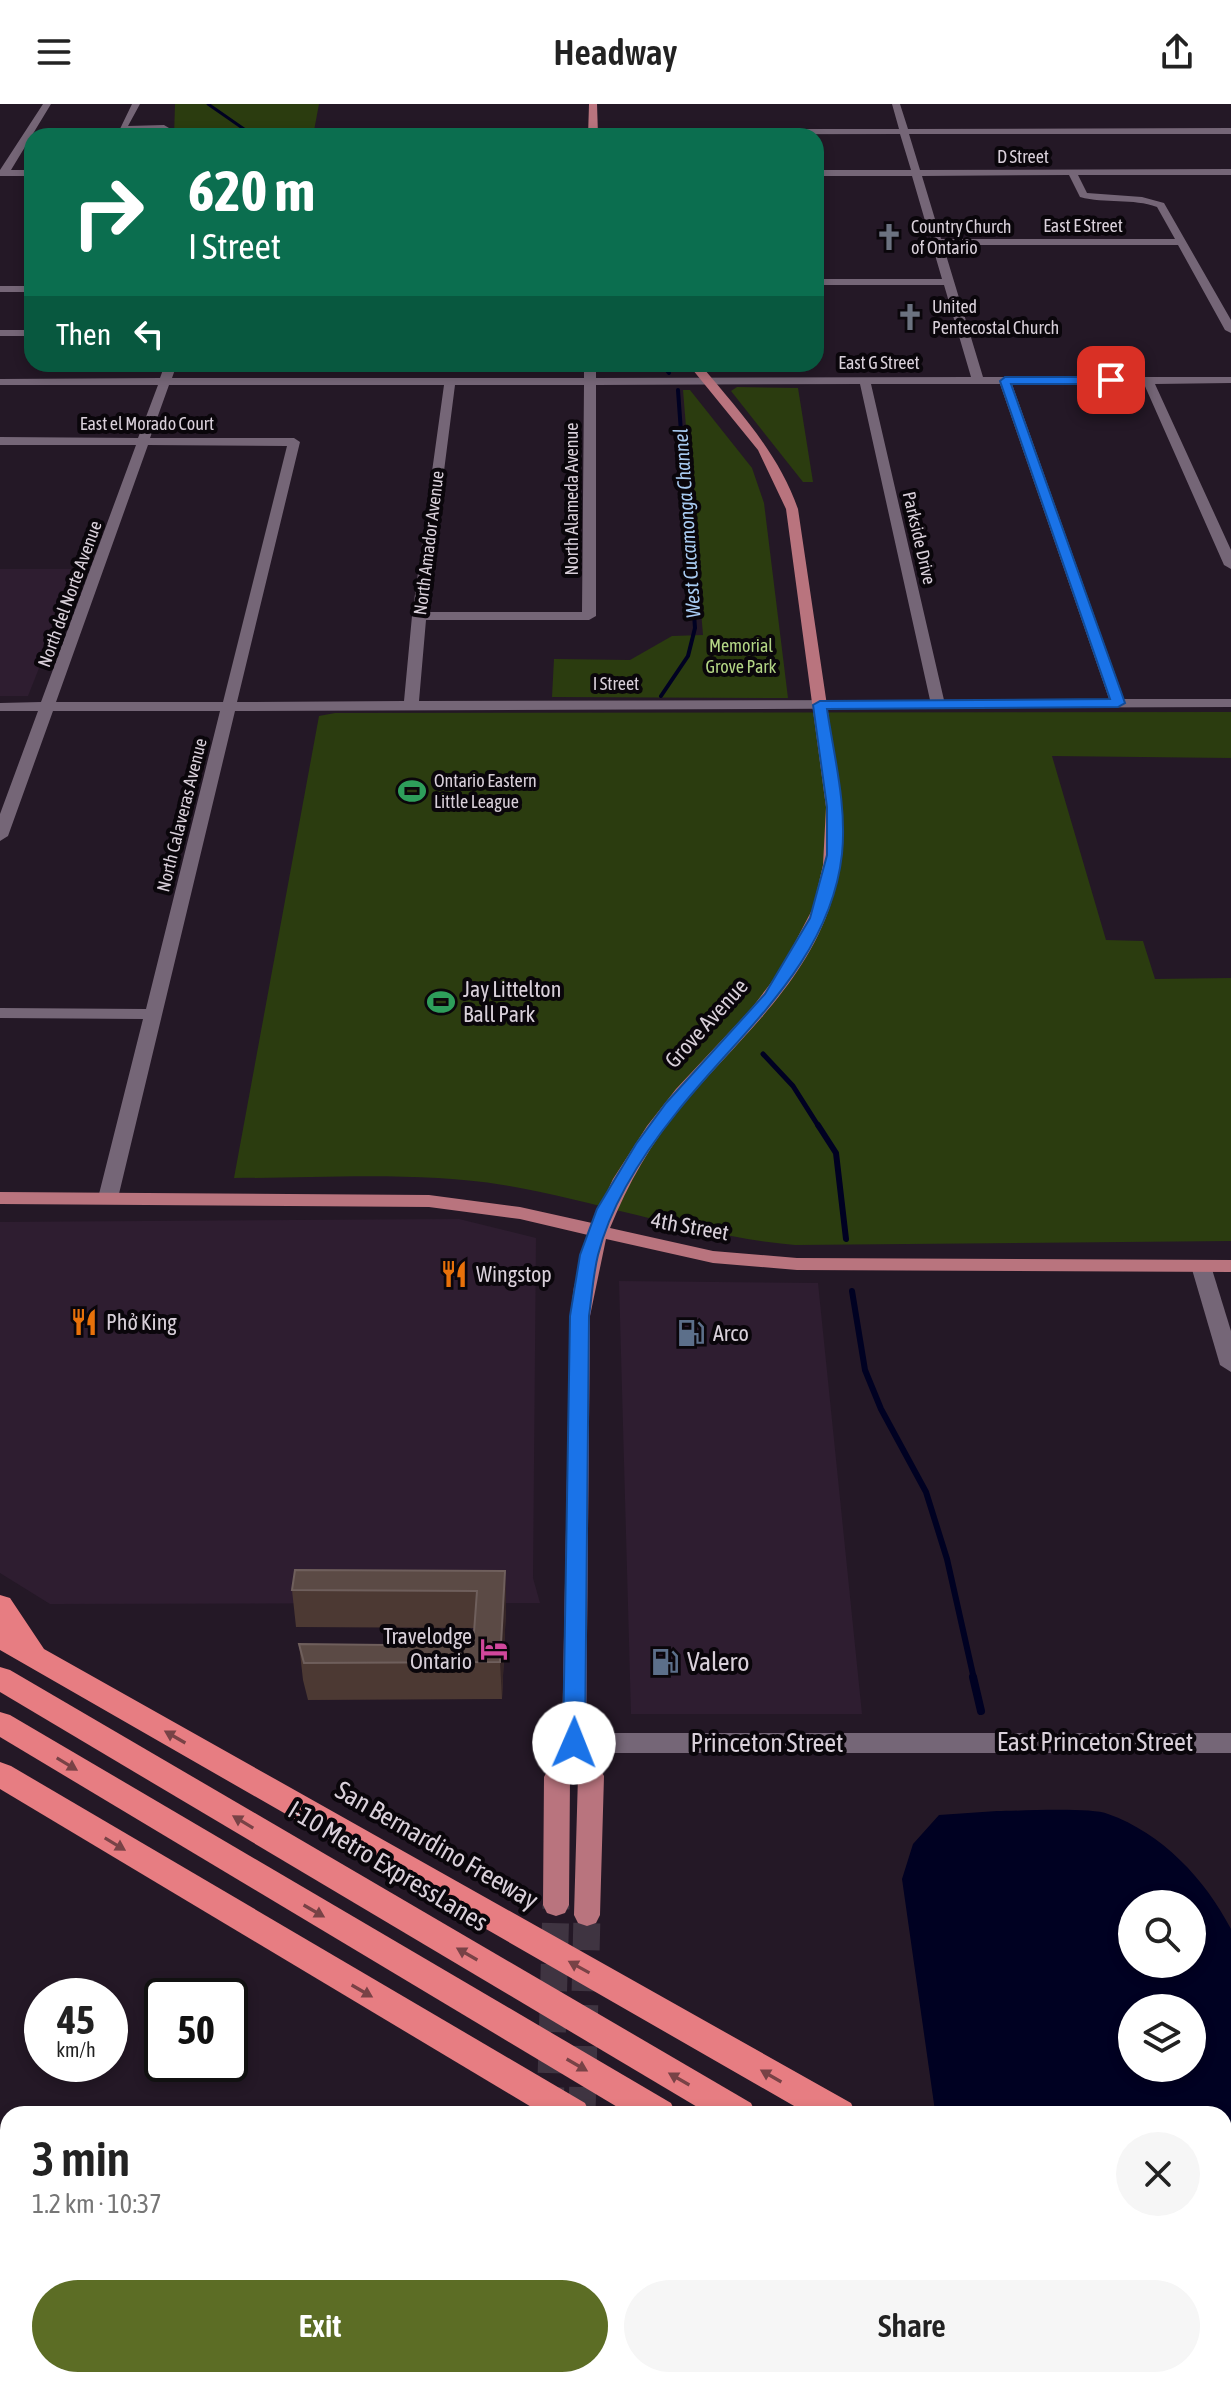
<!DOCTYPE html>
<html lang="en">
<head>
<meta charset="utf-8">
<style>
	body { margin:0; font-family:"Asap Condensed",sans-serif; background:#f6f6f6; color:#222; height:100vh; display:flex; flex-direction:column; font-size:30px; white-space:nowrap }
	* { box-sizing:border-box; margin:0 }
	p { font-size:26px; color:#767676 }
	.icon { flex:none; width:44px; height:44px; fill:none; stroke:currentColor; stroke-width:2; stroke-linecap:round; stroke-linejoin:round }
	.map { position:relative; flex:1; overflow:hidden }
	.panel { position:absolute; left:0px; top:2002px; width:1232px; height:282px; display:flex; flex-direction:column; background:#fff; border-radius:24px 24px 0 0; box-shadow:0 4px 12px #0003 }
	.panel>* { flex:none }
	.guide { position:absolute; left:24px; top:24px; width:800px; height:244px; border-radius:24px; box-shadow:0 4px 12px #0003; background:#0b6e4f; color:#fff; overflow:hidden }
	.controls { position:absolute; left:1118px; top:1786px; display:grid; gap:16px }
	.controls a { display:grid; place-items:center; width:88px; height:88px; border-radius:50%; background:#fff; box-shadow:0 4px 12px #0003; font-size:40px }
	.speed { position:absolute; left:24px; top:1874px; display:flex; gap:16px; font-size:40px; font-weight:700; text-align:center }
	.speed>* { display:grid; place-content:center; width:104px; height:104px; border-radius:50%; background:#fff; box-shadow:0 4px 12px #0003; line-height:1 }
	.speed small { font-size:20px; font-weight:400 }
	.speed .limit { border:4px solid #111; border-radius:12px; background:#fff; color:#111 }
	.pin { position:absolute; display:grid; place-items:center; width:68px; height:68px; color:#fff; margin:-34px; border-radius:16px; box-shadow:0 4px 12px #0006 }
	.me { position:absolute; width:88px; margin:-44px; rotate:1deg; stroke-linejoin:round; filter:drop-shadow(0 0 6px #0008) }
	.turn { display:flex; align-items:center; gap:28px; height:168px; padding:0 32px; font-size:36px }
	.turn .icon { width:104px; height:104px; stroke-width:2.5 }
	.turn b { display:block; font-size:56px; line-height:68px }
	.then { display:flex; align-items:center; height:76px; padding:0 32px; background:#0003; gap:16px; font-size:30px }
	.round { display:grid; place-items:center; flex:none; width:84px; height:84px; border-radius:42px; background:#f6f6f6 }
	.headline { display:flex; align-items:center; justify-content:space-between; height:136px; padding:0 32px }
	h1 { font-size:48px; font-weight:600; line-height:60px }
	.cta { display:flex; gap:16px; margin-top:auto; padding:16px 32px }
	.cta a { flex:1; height:92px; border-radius:48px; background:#5c6d25; color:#fff; font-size:32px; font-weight:600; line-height:92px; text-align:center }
	.cta a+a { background:#f6f6f6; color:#222 }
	header { display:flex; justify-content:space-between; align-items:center; height:104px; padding:0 32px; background:#fff; font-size:36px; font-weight:600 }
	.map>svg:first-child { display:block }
	.built { fill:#2e1d30 }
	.green { fill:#2b3c0f }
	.water { fill:#000122; fill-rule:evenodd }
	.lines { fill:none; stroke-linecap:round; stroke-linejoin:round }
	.stream-far4 { stroke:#000122; stroke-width:3 }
	.stream-far3 { stroke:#000122; stroke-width:4 }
	.stream-far2 { stroke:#000122; stroke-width:5 }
	.stream-far1 { stroke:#000122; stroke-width:6 }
	.stream { stroke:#000122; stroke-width:8 }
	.major-tunnel { stroke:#3f3441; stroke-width:27; stroke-dasharray:27 14; stroke-linecap:butt }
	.minor { fill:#756677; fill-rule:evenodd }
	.major { fill:#b9747e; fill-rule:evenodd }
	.highway { fill:#e77d82; fill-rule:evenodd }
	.wall { fill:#4c3933 }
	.shaded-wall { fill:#352526 }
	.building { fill:#5b4a45; stroke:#6f5f5c; stroke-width:2 }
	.oneway { fill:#784246 }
	.route { fill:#1a73e8; stroke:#114b97; stroke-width:2 }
	.labels { text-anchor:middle; stroke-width:8; stroke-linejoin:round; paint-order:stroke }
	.far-street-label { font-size:18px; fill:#d9d0da; stroke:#0a060b }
	.far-poi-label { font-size:18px; fill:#d9d0da; stroke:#0a060b; text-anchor:start }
	.far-park-label { font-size:18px; fill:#b3d585; stroke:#0a060b }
	.far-water-label { font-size:20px; font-style:italic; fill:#a8cbf2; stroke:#0a060b }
	.poi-label { font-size:22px; fill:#d9d0da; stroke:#0a060b; text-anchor:start }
	.street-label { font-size:22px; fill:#d9d0da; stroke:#0a060b }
	.near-poi-label { font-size:26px; fill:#d9d0da; stroke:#0a060b; text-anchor:start }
	.near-street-label { font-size:26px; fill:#d9d0da; stroke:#0a060b }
</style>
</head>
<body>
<header><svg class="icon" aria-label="menu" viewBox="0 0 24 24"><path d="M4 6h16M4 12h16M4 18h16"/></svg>Headway<svg class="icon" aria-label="share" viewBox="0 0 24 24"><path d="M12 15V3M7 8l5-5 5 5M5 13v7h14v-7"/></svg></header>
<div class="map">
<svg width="1231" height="2283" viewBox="0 0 1231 2283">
	<rect width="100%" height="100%" fill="#241826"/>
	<g class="built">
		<path d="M0,465H78L28,592H0Z"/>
		<path d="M459,1115L536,1134L533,1474L540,1499L50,1500L0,1469V1118Z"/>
		<path d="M619,1177L818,1179L862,1610H631Z"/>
	</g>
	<g class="green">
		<path d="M175,0H319L313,32H174Z"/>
		<path d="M737,283L798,284L813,378H803L731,287Z"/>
		<path d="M683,286H690L752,364L764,399L788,594L552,593L554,555L630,556L672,532L703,531Z"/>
		<path d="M1231,608V654L1052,652L1106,836L1143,837L1155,875L1231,874V1137L795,1141C694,1132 602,1098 503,1081C421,1067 318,1074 234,1074L319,612L335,609Z"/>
	</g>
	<path class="water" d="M997,1707C1020,1707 1091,1703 1108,1710C1162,1729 1205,1775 1231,1825V2170L1224,2166V2010H942L935,2007L902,1775L913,1740L939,1711ZM1132,1800H1192V1860H1132ZM1132,1904H1192V1964H1132Z"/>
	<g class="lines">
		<path class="stream-far4" d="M208,0L254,32"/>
		<g class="stream-far3">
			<path d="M662,260L669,269"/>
			<path d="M661,592L688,552L695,524L678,286"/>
		</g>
		<path class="stream-far2" d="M763,950L793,982L819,1023"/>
		<g class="stream-far1">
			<path d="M818,1021L836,1049L846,1135"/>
			<path d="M852,1187L865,1266L881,1305L926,1388L947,1455L974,1575"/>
		</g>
		<path class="stream" d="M973,1573L981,1607"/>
		<g class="major-tunnel">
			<path d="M550,2010L556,1801"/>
			<path d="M582,2010L587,1811"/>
		</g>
		<g class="minor">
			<path d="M43,0H51L11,66H32V72H0V66Z"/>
			<path d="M132,0H140L128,22L164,21L169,24V32H159V27H119Z"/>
			<path d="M892,0H900L908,25L1231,24V30H909L920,66L1231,65V71H1078L1087,89L1142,93L1164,99L1231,216V229L1225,226L1178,141H943L983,273H1231V279L1155,280L1231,446V465L1224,461L1144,280H1012L1124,595H1231V603L235,607L118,1094L115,1098H101L98,1094L143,915L0,914V904L146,905L220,607H53L8,732L0,737V710L38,607H0V599L41,598L136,341H0V333L138,334L158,281H0V275L160,274L165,260H177L172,274H584V260H596V274L971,273L944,181H816V175H942L912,72H816V66H911L900,30L357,31L352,28L357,25H899ZM1069,71L1080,93C1105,100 1133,94 1157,103L1175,135H941L922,72ZM860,280L930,596L419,597L426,516H589L596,512V281ZM871,280H1000L1109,595L944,596ZM169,281H444L412,512L404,597L237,598L300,338L294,334H150ZM455,281H584L582,508H426ZM148,341L287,342L223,598H56Z"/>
			<rect x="0" y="182" width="32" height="6"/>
			<rect x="0" y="226" width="32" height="6"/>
			<path d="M1201,1156L1211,1162L1231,1227V1268L1220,1261L1191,1162Z"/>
			<path d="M574,1629H1231V1649H574L565,1646L562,1639L565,1632Z"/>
			<rect x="0" y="2211" width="8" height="28"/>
			<path d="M75,2276H107L106,2283H74Z"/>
		</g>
		<g class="major">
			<path d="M589,0H597L598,32H588Z"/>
			<path d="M688,260H700C738,306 778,348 798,405L842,703C842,735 841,768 831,799C804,883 735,938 681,1003C651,1039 628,1080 610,1124L713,1147L797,1154L1231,1156V1168L797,1166L713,1159L606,1135L590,1212L586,1639L604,1672L600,1811L596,1819L587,1822L578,1819L574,1811L578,1672L574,1664L570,1673L569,1801L565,1809L556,1812L547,1809L543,1801L544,1673L562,1639L570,1212L574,1183L588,1131L520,1115L429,1103L0,1100V1088L429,1091L520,1103L592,1119L613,1075L647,1022L676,985L751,905L780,867L813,804L823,761L826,703L786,405L758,346Z"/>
			<rect x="525" y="2276" width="32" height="7"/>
			<rect x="572" y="2276" width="32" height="7"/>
		</g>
		<g class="highway">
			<path d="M0,1491L10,1494L44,1545L851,1999L856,2010H808L0,1546Z"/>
			<path d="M0,1563L10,1566L751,1999L756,2010H709L0,1588Z"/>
			<path d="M0,1608L10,1611L671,1999L676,2010H629L0,1633Z"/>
			<path d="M0,1658L11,1662L585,1999L590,2010H543L0,1685Z"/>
			<path d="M1224,2212L1231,2214V2250L1224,2248Z"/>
			<path d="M984,2276H1030L1033,2283H987Z"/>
			<path d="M1087,2276H1134L1137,2283H1090Z"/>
			<path d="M1175,2276H1222L1225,2283H1178Z"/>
		</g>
	</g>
	<path class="wall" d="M505,1467L506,1503L502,1595L308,1596L303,1576L299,1540L473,1542L474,1524L296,1523L292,1486Z"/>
	<path class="shaded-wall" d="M505,1467L506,1503L502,1595L500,1558Z"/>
	<path class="building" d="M295,1466L505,1467L500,1558L304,1559L299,1540L473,1542L477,1487L292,1486Z"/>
	<defs><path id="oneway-solid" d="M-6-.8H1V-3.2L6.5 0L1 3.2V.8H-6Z" transform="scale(2)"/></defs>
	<g class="oneway">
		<use href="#oneway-solid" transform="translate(175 1633) rotate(-150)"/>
		<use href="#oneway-solid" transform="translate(67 1660) rotate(31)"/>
		<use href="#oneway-solid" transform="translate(243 1718) rotate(-149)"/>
		<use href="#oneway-solid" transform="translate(115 1740) rotate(31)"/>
		<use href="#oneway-solid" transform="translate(314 1807) rotate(30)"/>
		<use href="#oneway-solid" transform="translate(467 1850) rotate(-150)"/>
		<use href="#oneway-solid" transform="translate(579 1863) rotate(-151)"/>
		<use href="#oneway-solid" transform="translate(362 1887) rotate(30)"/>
		<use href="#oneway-solid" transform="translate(577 1961) rotate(30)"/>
		<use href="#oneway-solid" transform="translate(771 1972) rotate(-150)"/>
		<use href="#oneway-solid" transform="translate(679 1975) rotate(-150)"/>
	</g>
	<path class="route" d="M1005,273H1111L1116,276L1111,280H1011L1125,599L1118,603L827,605C834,652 847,702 842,750C830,859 740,928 677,1008C644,1049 611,1099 598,1151C593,1171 592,1192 589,1212L585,1639L582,1645L574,1648L566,1645L563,1639L570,1212L580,1151L597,1105L636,1040L666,999L765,890L810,814L827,751V703L813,601L820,597L1110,595L1000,277Z"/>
	<defs>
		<g id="church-bare" transform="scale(2.16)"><path d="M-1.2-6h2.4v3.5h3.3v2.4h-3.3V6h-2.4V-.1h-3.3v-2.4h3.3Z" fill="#6b7280" stroke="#0a060b" stroke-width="2.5" paint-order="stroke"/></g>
		<g id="stadium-bare" transform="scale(2.16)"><path d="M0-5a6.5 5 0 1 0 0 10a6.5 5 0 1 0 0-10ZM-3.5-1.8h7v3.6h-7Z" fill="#2e9e5b" stroke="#0a060b" stroke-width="2.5" paint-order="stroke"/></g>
		<g id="restaurant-bare" transform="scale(2.16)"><path d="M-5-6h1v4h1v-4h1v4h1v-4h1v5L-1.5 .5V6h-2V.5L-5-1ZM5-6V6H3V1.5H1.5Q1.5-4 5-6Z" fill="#e8710a" stroke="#0a060b" stroke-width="2.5" paint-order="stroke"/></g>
		<g id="fuel-bare" transform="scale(2.16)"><path d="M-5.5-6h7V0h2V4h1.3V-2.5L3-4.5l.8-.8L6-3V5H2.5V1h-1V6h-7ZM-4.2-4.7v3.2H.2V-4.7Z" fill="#5c6f8a" stroke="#0a060b" stroke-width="2.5" paint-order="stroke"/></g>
		<g id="hotel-bare" transform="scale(2.16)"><path d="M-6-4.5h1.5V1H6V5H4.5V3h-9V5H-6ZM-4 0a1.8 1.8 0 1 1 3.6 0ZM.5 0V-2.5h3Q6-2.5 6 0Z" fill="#d1479c" stroke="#0a060b" stroke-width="2.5" paint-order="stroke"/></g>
	</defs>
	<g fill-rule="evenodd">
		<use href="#church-bare" x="889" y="133"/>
		<use href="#church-bare" x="910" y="213"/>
		<use href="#stadium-bare" x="412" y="687"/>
		<use href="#stadium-bare" x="441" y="898"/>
		<use href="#restaurant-bare" x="454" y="1170"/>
		<use href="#restaurant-bare" x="84" y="1218"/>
		<use href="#fuel-bare" x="691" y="1229"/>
		<use href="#hotel-bare" x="494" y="1545"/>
		<use href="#fuel-bare" x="665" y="1558"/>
	</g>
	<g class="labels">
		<g class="far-street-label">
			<text x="1023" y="59">D Street</text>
			<text x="1083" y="128">East E Street</text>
			<text x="879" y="265">East G Street</text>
			<text x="147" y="326">East el Morado Court</text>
			<text transform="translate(572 395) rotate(-90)" y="6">North Alameda Avenue</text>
			<text transform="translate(919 434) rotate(77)" y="6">Parkside Drive</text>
			<text transform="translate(429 439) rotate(-83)" y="6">North Amador Avenue</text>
			<text transform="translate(70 490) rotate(-70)" y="6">North del Norte Avenue</text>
			<text x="616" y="586">I Street</text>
			<text transform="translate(182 711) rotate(-76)" y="6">North Calaveras Avenue</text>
		</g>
		<g class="far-poi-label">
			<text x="911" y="129">Country Church<tspan x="911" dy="21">of Ontario</tspan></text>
			<text x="932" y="209">United<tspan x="932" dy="21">Pentecostal Church</tspan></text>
			<text x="434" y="683">Ontario Eastern<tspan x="434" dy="21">Little League</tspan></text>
		</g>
		<g class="far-park-label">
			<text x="741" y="548">Memorial<tspan x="741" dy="21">Grove Park</tspan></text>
		</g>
		<g class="far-water-label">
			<text transform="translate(687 419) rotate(-94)" y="7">West Cucamonga Channel</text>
		</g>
		<g class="poi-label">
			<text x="463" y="893">Jay Littelton<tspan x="463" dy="25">Ball Park</tspan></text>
			<text x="476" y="1178">Wingstop</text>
			<text x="106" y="1226">Phở King</text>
			<text x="713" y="1237">Arco</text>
			<text x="472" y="1540" text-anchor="end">Travelodge<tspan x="472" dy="25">Ontario</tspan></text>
		</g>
		<g class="street-label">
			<text transform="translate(706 919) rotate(-48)" y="8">Grove Avenue</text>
			<text transform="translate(690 1122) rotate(10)" y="8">4th Street</text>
		</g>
		<g class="near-poi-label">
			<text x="687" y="1567">Valero</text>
		</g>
		<g class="near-street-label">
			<text x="1095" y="1647">East Princeton Street</text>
			<text x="767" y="1648">Princeton Street</text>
			<text transform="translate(437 1741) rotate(30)" y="9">San Bernardino Freeway</text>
			<text transform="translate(388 1762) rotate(31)" y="9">I-10 Metro ExpressLanes</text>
		</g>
	</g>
</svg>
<div class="controls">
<a><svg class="icon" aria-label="search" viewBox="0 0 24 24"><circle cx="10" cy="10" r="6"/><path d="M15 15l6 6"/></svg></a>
<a><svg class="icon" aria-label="layers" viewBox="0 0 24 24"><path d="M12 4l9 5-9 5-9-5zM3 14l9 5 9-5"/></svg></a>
</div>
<div class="speed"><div>45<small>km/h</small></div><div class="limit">50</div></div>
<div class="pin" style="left:1111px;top:276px;background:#d93025"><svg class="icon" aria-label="arrive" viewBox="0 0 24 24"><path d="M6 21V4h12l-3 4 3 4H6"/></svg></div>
<svg class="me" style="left:574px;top:1639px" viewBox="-20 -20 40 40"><circle r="19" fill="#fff"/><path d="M0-13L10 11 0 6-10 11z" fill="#1a73e8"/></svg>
<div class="guide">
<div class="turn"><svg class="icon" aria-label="right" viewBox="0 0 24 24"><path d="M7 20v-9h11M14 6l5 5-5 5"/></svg><div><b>620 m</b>I Street</div></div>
<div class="then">Then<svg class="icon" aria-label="left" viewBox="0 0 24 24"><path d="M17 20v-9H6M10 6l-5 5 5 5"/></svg></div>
</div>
<section class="panel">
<div class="headline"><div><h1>3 min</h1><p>1.2 km · 10:37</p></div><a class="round"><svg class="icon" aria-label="close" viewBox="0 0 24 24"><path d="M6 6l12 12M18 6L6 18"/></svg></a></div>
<div class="cta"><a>Exit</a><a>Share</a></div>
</section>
</div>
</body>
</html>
